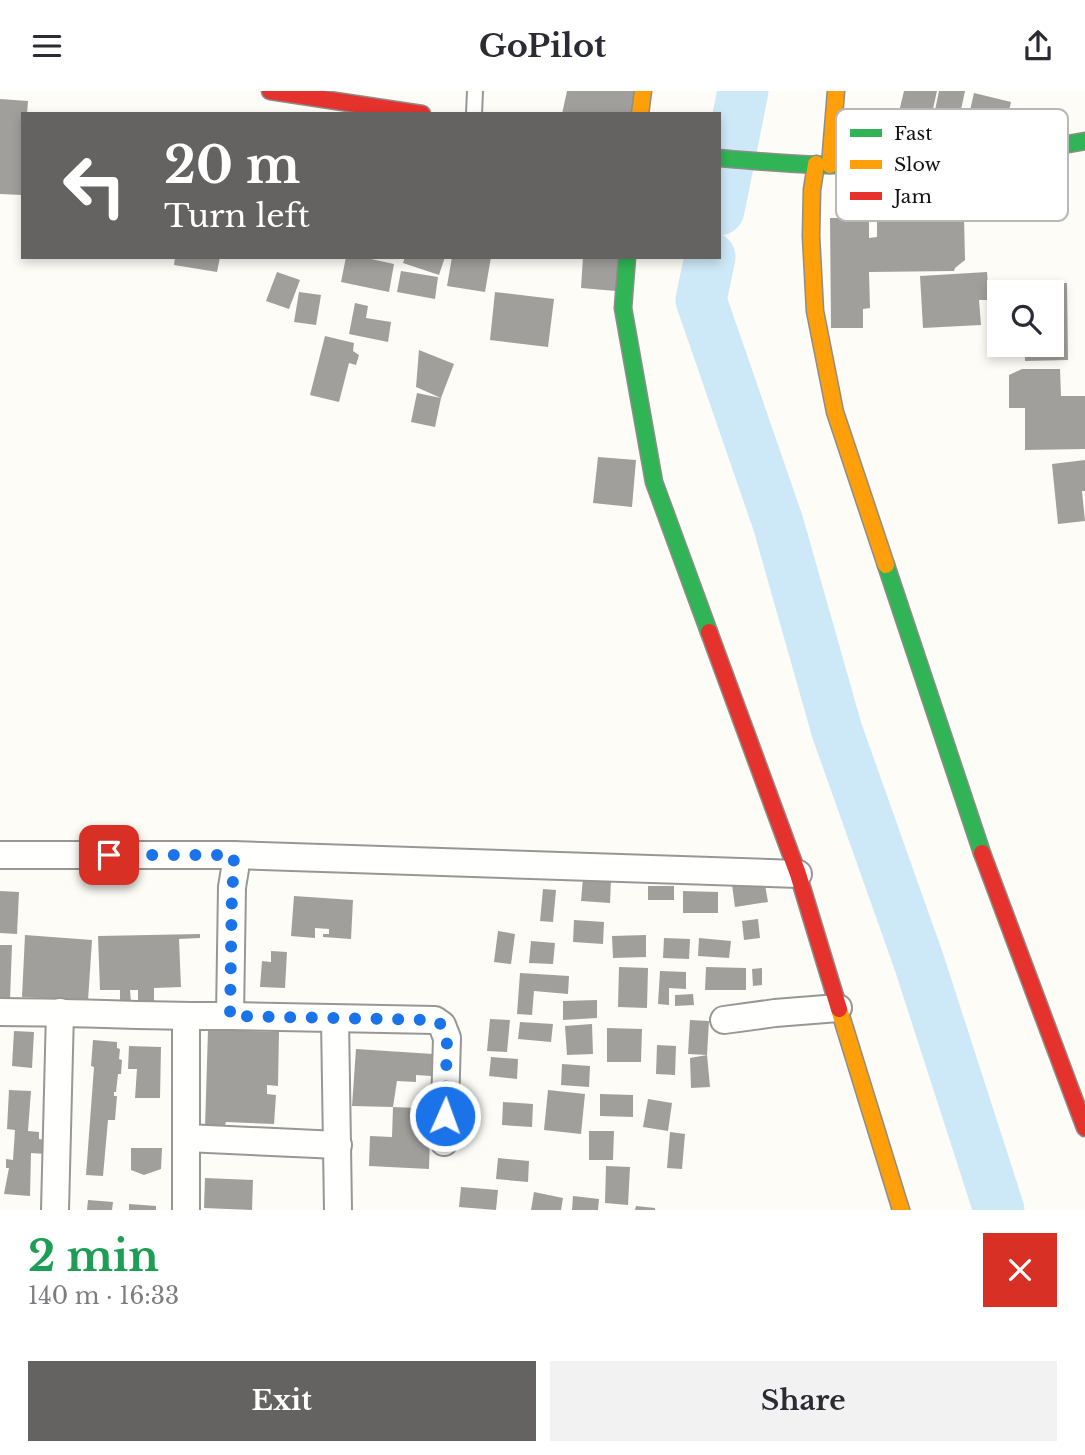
<!DOCTYPE html>
<html lang="en">
<head>
<meta charset="utf-8">
<style>
	body { margin:0; font-family:"Libre Baskerville",serif; background:#f2f2f3; color:#2b2b33; height:100vh; display:flex; flex-direction:column; font-size:26px; white-space:nowrap }
	* { box-sizing:border-box; margin:0 }
	p { font-size:23px; color:#7c7c81 }
	.icon { flex:none; width:38px; height:38px; fill:none; stroke:currentColor; stroke-width:2; stroke-linecap:round; stroke-linejoin:round }
	.map { position:relative; height:1119px; overflow:hidden }
	.details { display:flex; flex-direction:column; background:#fff; flex:1 }
	.details>* { flex:none }
	.banner { position:absolute; left:21px; top:21px; width:700px; height:147px; border-radius:0px; box-shadow:0 4px 10px #0003; background:#646362; color:#fff; overflow:hidden }
	.tools { position:absolute; left:987px; top:189px; display:grid; gap:14px }
	.tools a { display:grid; place-items:center; width:77px; height:77px; border-radius:0px; background:#fff; box-shadow:0 4px 10px #0003; font-size:35px }
	.pin { position:absolute; display:grid; place-items:center; width:60px; height:60px; color:#fff; margin:-30px; border-radius:14px; box-shadow:0 4px 10px #0006 }
	.me { position:absolute; width:77px; margin:-38px; rotate:2deg; stroke-linejoin:round; filter:drop-shadow(0 0 5px #0008) }
	.turn { display:flex; align-items:center; gap:24px; height:147px; padding:0 28px; font-size:32px }
	.turn .icon { width:91px; height:91px; stroke-width:2.5 }
	.turn b { display:block; font-size:49px; line-height:60px }
	.round { display:grid; place-items:center; flex:none; width:74px; height:74px; border-radius:0px; background:#f2f2f3 }
	.overview { display:flex; align-items:center; justify-content:space-between; height:119px; padding:0 28px }
	h1 { font-size:42px; font-weight:700; line-height:52px; color:#1e9e55 }
	.button { display:flex; gap:14px; margin-top:auto; padding:14px 28px }
	.button a { flex:1; height:80px; border-radius:0px; background:#646362; color:#fff; font-size:28px; font-weight:700; line-height:80px; text-align:center }
	.button a+a { background:#f2f2f3; color:#2b2b33 }
	header { display:flex; justify-content:space-between; align-items:center; height:91px; padding:0 28px; background:#fff; font-size:32px; font-weight:700 }
	.map>svg:first-child { display:block }
	.lines { fill:none; stroke-linecap:round; stroke-linejoin:round }
	.river { stroke:#cde8f7; stroke-width:51 }
	.building { fill:#a19f9c }
	.lane-casing { stroke:#979795; stroke-width:18 }
	.street-casing { stroke:#979795; stroke-width:30 }
	.fast-casing { stroke:#8e8d8b; stroke-width:19 }
	.slow-casing { stroke:#8e8d8b; stroke-width:19 }
	.jam-casing { stroke:#8e8d8b; stroke-width:19 }
	.lane { stroke:#fffffe; stroke-width:14 }
	.street { stroke:#fffffe; stroke-width:26 }
	.fast { stroke:#30b455; stroke-width:16 }
	.slow { stroke:#ff9f0a; stroke-width:16 }
	.jam { stroke:#e5322d; stroke-width:16 }
	.route { stroke:#1a73e8; stroke-width:12; stroke-dasharray:0 21.6 }
	.key { fill:#fff; stroke:#b8b8b8; stroke-width:2 }
	.key-label { font-size:19px; fill:#111 }
</style>
</head>
<body>
<header><svg class="icon" aria-label="menu" viewBox="0 0 24 24"><path d="M4 6h16M4 12h16M4 18h16"/></svg>GoPilot<svg class="icon" aria-label="share" viewBox="0 0 24 24"><path d="M12 15V3M7 8l5-5 5 5M5 13v7h14v-7"/></svg></header>
<div class="map">
<svg width="1085" height="1119" viewBox="0 0 1085 1119">
	<rect width="100%" height="100%" fill="#fdfcf7"/>
	<g class="lines">
		<g class="river">
			<path d="M719,119L743,0"/>
			<path d="M710,166L701,209L778,432L837,640L919,871L999,1119"/>
		</g>
	</g>
	<g class="building">
		<path d="M567,0H636L632,23H562Z"/>
		<path d="M904,0H937L928,40L896,33Z"/>
		<path d="M939,0H965L959,28L934,24Z"/>
		<path d="M974,2L1011,11L1003,47L966,37Z"/>
		<path d="M0,8L28,10L27,23H23L22,104L0,103Z"/>
		<path d="M964,126L965,169L955,177L954,180L869,181L870,217L863,218V237H831L830,127H869V147L877,146V128Z"/>
		<path d="M175,166H220L217,181L174,174Z"/>
		<path d="M346,166H362L394,173L389,201L341,191Z"/>
		<path d="M405,166H445L439,184L403,172Z"/>
		<path d="M452,166H491L485,201L447,195Z"/>
		<path d="M583,166H619L616,200L581,197Z"/>
		<path d="M401,180L438,186L435,208L397,201Z"/>
		<path d="M277,181L300,189L289,218L266,210Z"/>
		<path d="M987,181L989,209H979L981,234L923,237L920,185Z"/>
		<path d="M1024,192H1067L1068,269L1025,270V254H1052V201H1024Z"/>
		<path d="M299,201L321,204L316,234L294,231Z"/>
		<path d="M495,201L554,208L548,256L490,249Z"/>
		<path d="M355,212L368,215L366,227L391,231L388,251L349,243Z"/>
		<path d="M325,245L354,252L353,260L359,264L356,274L349,272L339,311L310,304Z"/>
		<path d="M419,259L454,273L441,307L435,336L411,331L417,302L441,307L416,296Z"/>
		<path d="M1022,278H1060L1061,305H1085V358L1025,359V317H1009V284Z"/>
		<path d="M598,366L636,369L632,416L593,412Z"/>
		<path d="M1085,369V400H1082L1085,430L1058,433L1052,373Z"/>
		<path d="M583,787L611,789L610,812L581,810Z"/>
		<path d="M764,788L768,811L735,816L732,794Z"/>
		<rect x="648" y="795" width="26" height="14"/>
		<path d="M543,798L556,799L553,831L540,830Z"/>
		<path d="M0,800L19,801L17,843L0,842Z"/>
		<path d="M683,800L718,801V822H683Z"/>
		<path d="M294,805L353,809L351,848L323,846V843H329V838L315,837V847L291,845Z"/>
		<path d="M758,828L760,847L744,849L742,830Z"/>
		<path d="M574,829L604,831L603,853L573,851Z"/>
		<path d="M498,840L515,843L511,873L494,871Z"/>
		<path d="M200,843V847L179,848L181,896L154,897V913H138V899H130L131,911L120,912V899H100L98,845Z"/>
		<path d="M25,844L92,849L88,910L22,906Z"/>
		<path d="M646,844V866L613,867L612,845Z"/>
		<path d="M664,847L690,848L689,868L663,867Z"/>
		<path d="M699,847L731,850L729,867L698,865Z"/>
		<path d="M531,850L555,852L553,873L529,872Z"/>
		<path d="M0,854H12L10,909L0,908Z"/>
		<path d="M271,860L287,861L285,897L260,896L262,870L271,871Z"/>
		<path d="M619,876L648,877L647,917L618,916Z"/>
		<path d="M706,876L746,877V899H705Z"/>
		<path d="M762,877V894L753,895L752,878Z"/>
		<path d="M660,880L686,881V898L669,897V914L658,913Z"/>
		<path d="M520,882L569,885L568,903L534,900L532,924L517,923Z"/>
		<path d="M693,903L694,914L675,915V904Z"/>
		<path d="M597,909V927L563,929V910Z"/>
		<path d="M490,928L510,929L507,961L487,960Z"/>
		<path d="M690,929L709,930L707,964L688,963Z"/>
		<path d="M520,931L553,933L551,951L518,948Z"/>
		<path d="M592,933L593,963L567,964L565,935Z"/>
		<path d="M607,937L642,938L641,971H607Z"/>
		<path d="M208,939L279,941L278,995L267,994V1003L276,1004L274,1033L226,1031L224,1037H205Z"/>
		<path d="M14,940L34,941L32,977L12,975Z"/>
		<path d="M93,949L117,951V957L120,958L119,968L122,969L121,983H118L116,1001H114V1005H117L115,1029H108L103,1085L86,1084L94,976L91,975Z"/>
		<path d="M657,954L676,955L675,984L656,983Z"/>
		<path d="M129,955L161,956L160,1007H135L137,978H128Z"/>
		<path d="M356,958L433,963L431,985L416,984V991L397,990L393,1016L352,1015Z"/>
		<path d="M707,964L710,996L691,997L690,967Z"/>
		<path d="M491,966L518,968L517,988L489,985Z"/>
		<path d="M562,973L590,975L589,996L561,994Z"/>
		<path d="M9,999L31,1000L28,1040L39,1041V1048L45,1049V1063L31,1062L30,1105L4,1103L8,1082L9,1077H6V1068L13,1069L15,1039L7,1038Z"/>
		<path d="M548,999L585,1003L581,1043L544,1039Z"/>
		<path d="M600,1003L633,1004V1026L600,1025Z"/>
		<path d="M648,1008L672,1012L668,1040L643,1036Z"/>
		<path d="M503,1011L533,1013L532,1036L502,1034Z"/>
		<path d="M393,1016L418,1017L416,1045L430,1046L429,1078L369,1075L370,1045L392,1046Z"/>
		<path d="M589,1040H614L613,1069H589Z"/>
		<path d="M670,1041L685,1043L682,1078L667,1077Z"/>
		<path d="M131,1057H162L161,1078L144,1084L131,1079Z"/>
		<path d="M498,1067L529,1070L528,1091L496,1088Z"/>
		<path d="M606,1075L630,1076L628,1114L605,1112Z"/>
		<path d="M205,1087L253,1089L252,1119L204,1117Z"/>
		<path d="M461,1096L498,1099L496,1119L459,1116Z"/>
		<path d="M534,1101L563,1107L561,1119H531Z"/>
		<path d="M573,1105L599,1108L598,1119H572Z"/>
		<path d="M88,1109L113,1111L112,1119H87Z"/>
		<path d="M129,1113L156,1115V1119H129Z"/>
		<path d="M636,1115L655,1117V1119H635Z"/>
	</g>
	<g class="lines">
		<g class="lane-casing">
			<path id="lane" d="M474,23L475,0"/>
		</g>
		<g class="street-casing">
			<g id="street">
				<path d="M0,764H233L235,778L232,796L230,925C153,926 77,921 0,921"/>
				<path d="M233,764L798,783"/>
				<path d="M230,925L435,929L442,934L447,947L444,1051"/>
				<path d="M335,928L338,1119"/>
				<path d="M724,929L775,922L838,917"/>
				<path d="M186,1047L338,1054"/>
				<path d="M55,1119L60,921"/>
				<path d="M186,1119V926"/>
			</g>
		</g>
		<g class="fast-casing">
			<g id="fast">
				<path d="M719,67C753,70 786,73 820,74C909,75 998,66 1085,50"/>
				<path d="M627,166L623,217L654,391L709,541"/>
				<path d="M886,474L982,762"/>
			</g>
		</g>
		<g class="slow-casing">
			<g id="slow">
				<path d="M640,23L643,0"/>
				<path d="M816,73L812,99L811,145L815,220L835,321L886,474"/>
				<path d="M830,74L836,0"/>
				<path d="M839,918L901,1119"/>
			</g>
		</g>
		<g class="jam-casing">
			<g id="jam">
				<path d="M270,0L422,23"/>
				<path d="M709,541L798,783L839,918"/>
				<path d="M982,762L1085,1037"/>
			</g>
		</g>
		<use href="#lane" class="lane"/>
		<use href="#street" class="street"/>
		<use href="#fast" class="fast"/>
		<use href="#slow" class="slow"/>
		<use href="#jam" class="jam"/>
	</g>
	<g class="lines">
		<path class="route" d="M109,764H233L235,778L232,796L230,925L435,929L442,934L447,947L445,1025"/>
	</g>
	<rect x="836" y="18" width="232" height="112" rx="10" class="key"/>
	<rect x="850" y="38" width="32" height="8" fill="#30b455"/>
	<rect x="850" y="69" width="32" height="9" fill="#ff9f0a"/>
	<rect x="850" y="101" width="32" height="8" fill="#e5322d"/>
	<g class="key-label">
		<text x="894" y="49">Fast</text>
		<text x="894" y="80">Slow</text>
		<text x="894" y="112">Jam</text>
	</g>
</svg>
<div class="tools">
<a><svg class="icon" aria-label="search" viewBox="0 0 24 24"><circle cx="10" cy="10" r="6"/><path d="M15 15l6 6"/></svg></a>
</div>
<div class="pin" style="left:109px;top:764px;background:#d93025"><svg class="icon" aria-label="arrive" viewBox="0 0 24 24"><path d="M6 21V4h12l-3 4 3 4H6"/></svg></div>
<svg class="me" style="left:445px;top:1025px" viewBox="-20 -20 40 40"><circle r="17" fill="#1a73e8" stroke="#fff" stroke-width="3"/><path d="M0-11L8 9 0 5-8 9z" fill="#fff"/></svg>
<div class="banner">
<div class="turn"><svg class="icon" aria-label="left" viewBox="0 0 24 24"><path d="M17 20v-9H6M10 6l-5 5 5 5"/></svg><div><b>20 m</b>Turn left</div></div>
</div>
</div>
<section class="details">
<div class="overview"><div><h1>2 min</h1><p>140 m · 16:33</p></div><a class="round" style="background:#d93025;color:#fff"><svg class="icon" aria-label="close" viewBox="0 0 24 24"><path d="M6 6l12 12M18 6L6 18"/></svg></a></div>
<div class="button"><a>Exit</a><a>Share</a></div>
</section>
</body>
</html>
